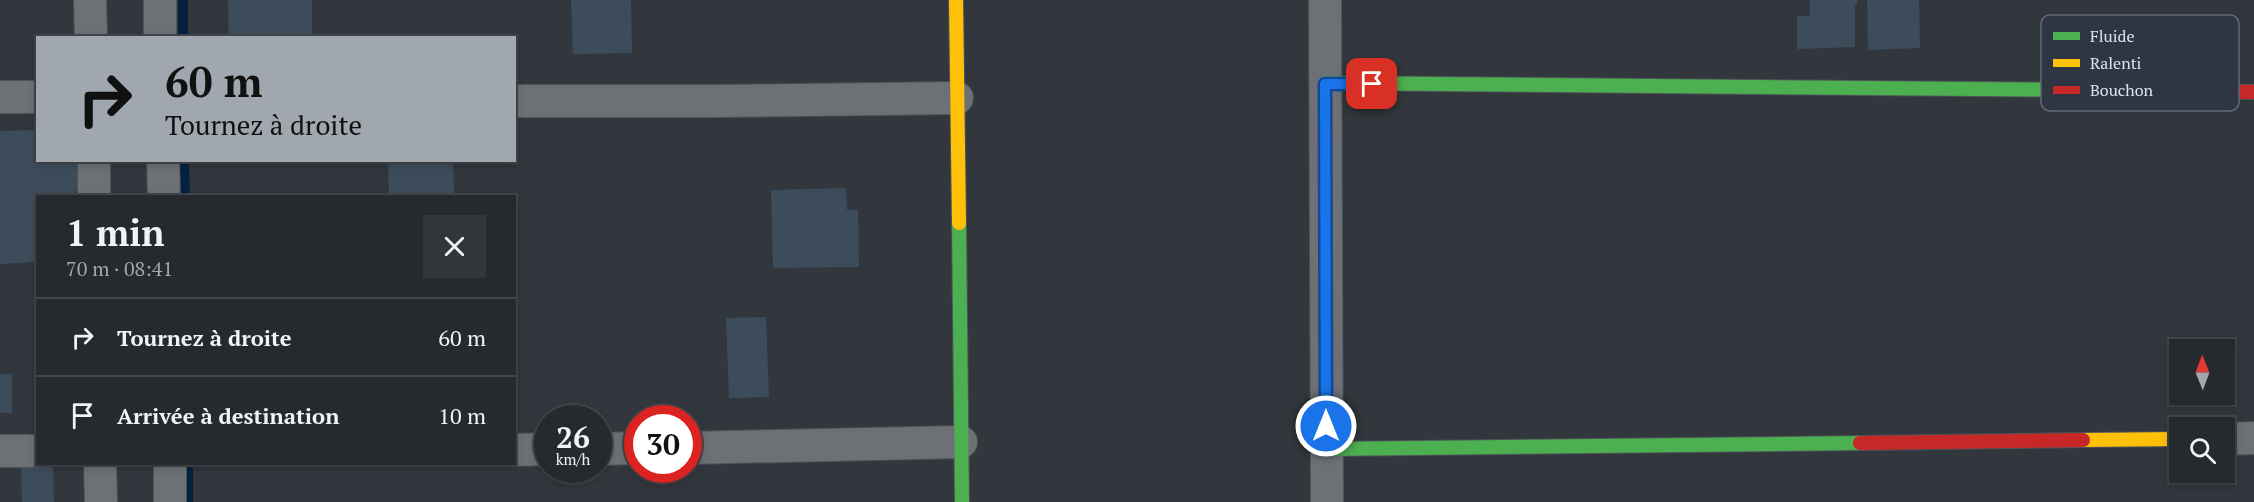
<!DOCTYPE html>
<html lang="fr">
<head>
<meta charset="utf-8">
<style>
	body { margin:0; font-family:"PT Serif",serif; background:#32353a; color:#f1f3f6; height:100vh; display:flex; flex-direction:column; font-size:22px; white-space:nowrap }
	* { box-sizing:border-box; margin:0 }
	p { font-size:20px; color:#a4a6aa }
	.icon { flex:none; width:33px; height:33px; fill:none; stroke:currentColor; stroke-width:2; stroke-linecap:round; stroke-linejoin:round }
	.map { position:relative; flex:1; overflow:hidden }
	.drawer { position:absolute; left:36px; top:195px; width:480px; height:270px; display:flex; flex-direction:column; background:#26292e; border-radius:0px; box-shadow:0 3px 9px #0003,0 0 0 2px #42454a }
	.drawer>* { flex:none }
	.top-card { position:absolute; left:36px; top:36px; width:480px; height:126px; border-radius:0px; box-shadow:0 3px 9px #0003,0 0 0 2px #42454a; background:#a1a7ae; color:#111; overflow:hidden }
	.needle { width:39px; rotate:359deg }
	.buttons { position:absolute; left:2169px; top:339px; display:grid; gap:12px }
	.buttons a { display:grid; place-items:center; width:66px; height:66px; border-radius:0px; background:#26292e; box-shadow:0 3px 9px #0003,0 0 0 2px #42454a; font-size:30px }
	.speed { position:absolute; left:534px; top:405px; display:flex; gap:12px; font-size:30px; font-weight:700; text-align:center }
	.speed>* { display:grid; place-content:center; width:78px; height:78px; border-radius:50%; background:#26292e; box-shadow:0 3px 9px #0003,0 0 0 2px #42454a; line-height:1 }
	.speed small { font-size:15px; font-weight:400 }
	.speed .limit { border:9px solid #d22; background:#fff; color:#111 }
	.pin { position:absolute; display:grid; place-items:center; width:51px; height:51px; color:#fff; margin:-26px; border-radius:12px; box-shadow:0 3px 9px #0006 }
	.me { position:absolute; width:66px; margin:-33px; rotate:0deg; stroke-linejoin:round; filter:drop-shadow(0 0 4px #0008) }
	.turn { display:flex; align-items:center; gap:21px; height:126px; padding:0 30px; font-size:27px }
	.turn .icon { width:78px; height:78px; stroke-width:2.5 }
	.turn b { display:block; font-size:42px; line-height:51px }
	.round { display:grid; place-items:center; flex:none; width:63px; height:63px; border-radius:0px; background:#32353a }
	.headline { display:flex; align-items:center; justify-content:space-between; height:102px; padding:0 30px }
	h1 { font-size:36px; font-weight:700; line-height:45px }
	ul { padding:0; list-style:none }
	li { display:flex; align-items:center; gap:18px; height:78px; padding:0 30px; border-top:2px solid #42454a }
	li div { flex:1 }
	li b { display:block; font-size:22px }
	li em { font-style:normal }
	.map>svg:first-child { display:block }
	.lines { fill:none; stroke-linecap:round; stroke-linejoin:round }
	.stream { stroke:#052140; stroke-width:10 }
	.building { fill:#3d4c5b }
	.street-casing { stroke:#4e5358; stroke-width:34 }
	.fast-casing { stroke:#4e5358; stroke-width:16 }
	.slow-casing { stroke:#4e5358; stroke-width:16 }
	.jam-casing { stroke:#4e5358; stroke-width:16 }
	.street { stroke:#6d7176; stroke-width:32 }
	.fast { stroke:#4caf50; stroke-width:14 }
	.slow { stroke:#ffc107; stroke-width:14 }
	.jam { stroke:#c62828; stroke-width:14 }
	.route-casing { stroke:#114b97; stroke-width:15 }
	.route { stroke:#1a73e8; stroke-width:10 }
	.key { fill:#2d3642; stroke:#626a75; stroke-width:1.5 }
	.key-label { font-size:16px; fill:#dde3eb }
</style>
</head>
<body>
<div class="map">
<svg width="2254" height="502" viewBox="0 0 2254 502">
	<rect width="100%" height="100%" fill="#32373d"/>
	<g class="lines">
		<g class="stream">
			<path d="M183,0V38"/>
			<path d="M184,160L185,196"/>
			<path d="M188,464V502"/>
		</g>
	</g>
	<g class="building">
		<path d="M228,0H312V38H229Z"/>
		<path d="M571,0H631L632,53L573,54Z"/>
		<path d="M1810,0H1857V5H1855V47L1797,49V16H1810Z"/>
		<path d="M1867,0H1919L1920,48L1868,50Z"/>
		<path d="M38,130V160H84L85,191H75V196H38L36,262L0,264V131Z"/>
		<path d="M388,160H453L454,196H389Z"/>
		<path d="M846,188L847,210H858L859,267L773,268L771,190Z"/>
		<path d="M766,317L769,397L729,398L726,318Z"/>
		<rect x="0" y="374" width="12" height="39"/>
		<path d="M53,466L54,502H22L21,467Z"/>
	</g>
	<g class="lines">
		<g class="street-casing">
			<g id="street">
				<path d="M90,0L91,38"/>
				<path d="M160,0V38"/>
				<path d="M1325,0L1327,502"/>
				<path d="M0,97H38"/>
				<path d="M514,101H715L957,98"/>
				<path d="M94,160V196"/>
				<path d="M163,160L164,196"/>
				<path d="M2224,439L2254,438"/>
				<path d="M688,448L961,442"/>
				<path d="M598,449L638,448"/>
				<path d="M514,450L548,449"/>
				<path d="M0,451H38"/>
				<path d="M100,464L101,502"/>
				<path d="M170,464V502"/>
			</g>
		</g>
		<g class="fast-casing">
			<g id="fast">
				<path d="M1325,83L2090,90"/>
				<path d="M959,223L962,502"/>
				<path d="M1326,449L1860,443"/>
			</g>
		</g>
		<g class="slow-casing">
			<g id="slow">
				<path d="M956,0L959,223"/>
				<path d="M2083,440L2180,439"/>
			</g>
		</g>
		<g class="jam-casing">
			<g id="jam">
				<path d="M2090,90L2254,92"/>
				<path d="M1860,443L2083,440"/>
			</g>
		</g>
		<use href="#street" class="street"/>
		<use href="#fast" class="fast"/>
		<use href="#slow" class="slow"/>
		<use href="#jam" class="jam"/>
	</g>
	<g class="lines">
		<g class="route-casing">
			<path id="route" d="M1326,426L1325,84H1372"/>
		</g>
		<use href="#route" class="route"/>
	</g>
	<rect x="2041" y="15" width="198" height="96" rx="9" class="key"/>
	<rect x="2053" y="32" width="27" height="8" fill="#4caf50"/>
	<rect x="2053" y="59" width="27" height="8" fill="#ffc107"/>
	<rect x="2053" y="86" width="27" height="8" fill="#c62828"/>
	<g class="key-label">
		<text x="2090" y="42">Fluide</text>
		<text x="2090" y="69">Ralenti</text>
		<text x="2090" y="96">Bouchon</text>
	</g>
</svg>
<div class="buttons">
<a><svg class="needle" viewBox="-14 -14 28 28"><path d="M0-13l5 13h-10z" fill="#e53935"/><path d="M0 13l5-13h-10z" fill="#a4a6aa"/></svg></a>
<a><svg class="icon" aria-label="search" viewBox="0 0 24 24"><circle cx="10" cy="10" r="6"/><path d="M15 15l6 6"/></svg></a>
</div>
<div class="speed"><div>26<small>km/h</small></div><div class="limit">30</div></div>
<div class="pin" style="left:1372px;top:84px;background:#d93025"><svg class="icon" aria-label="arrive" viewBox="0 0 24 24"><path d="M6 21V4h12l-3 4 3 4H6"/></svg></div>
<svg class="me" style="left:1326px;top:426px" viewBox="-20 -20 40 40"><circle r="17" fill="#1a73e8" stroke="#fff" stroke-width="3"/><path d="M0-11L8 9 0 5-8 9z" fill="#fff"/></svg>
<div class="top-card">
<div class="turn"><svg class="icon" aria-label="right" viewBox="0 0 24 24"><path d="M7 20v-9h11M14 6l5 5-5 5"/></svg><div><b>60 m</b>Tournez à droite</div></div>
</div>
<section class="drawer">
<div class="headline"><div><h1>1 min</h1><p>70 m · 08:41</p></div><a class="round"><svg class="icon" aria-label="close" viewBox="0 0 24 24"><path d="M6 6l12 12M18 6L6 18"/></svg></a></div>
<ul>
<li><svg class="icon" aria-label="right" viewBox="0 0 24 24"><path d="M7 20v-9h11M14 6l5 5-5 5"/></svg><div><b>Tournez à droite</b></div><em>60 m</em></li>
<li><svg class="icon" aria-label="arrive" viewBox="0 0 24 24"><path d="M6 21V4h12l-3 4 3 4H6"/></svg><div><b>Arrivée à destination</b></div><em>10 m</em></li>
</ul>
</section>
</div>
</body>
</html>
